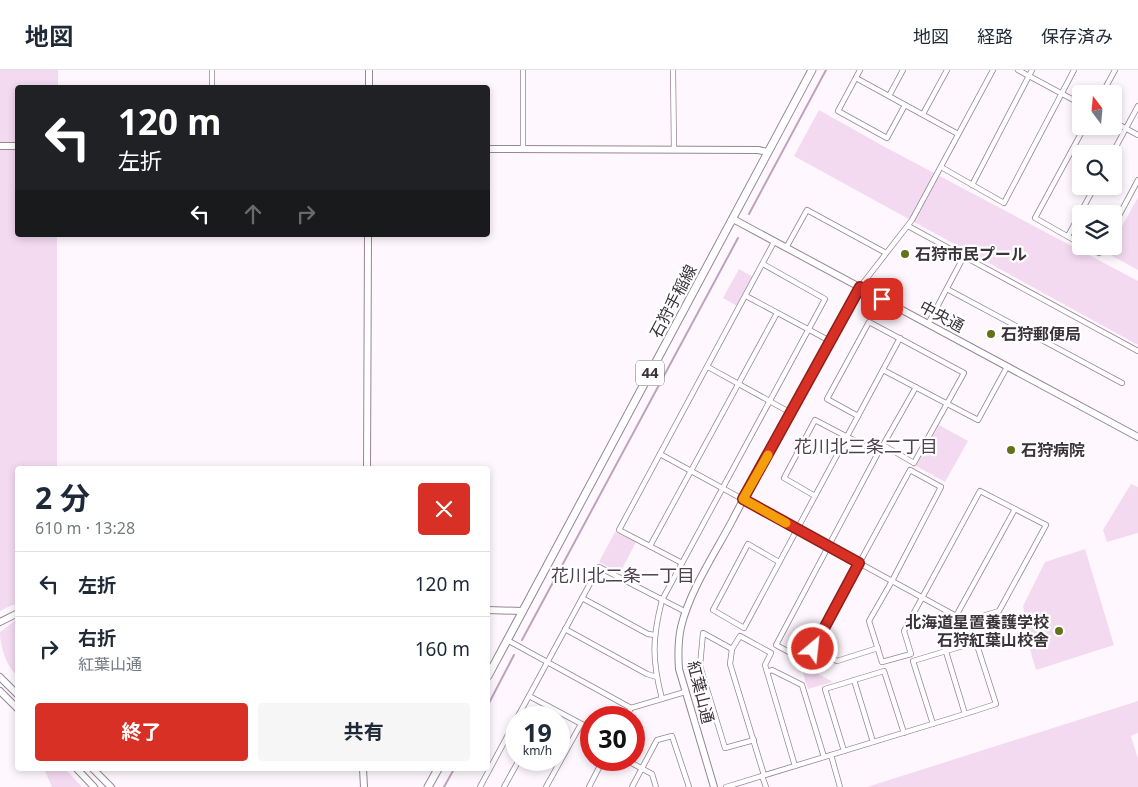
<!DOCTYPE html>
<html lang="ja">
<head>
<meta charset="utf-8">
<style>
	body { margin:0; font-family:"Noto Sans","Noto Sans JP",sans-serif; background:#f6f6f7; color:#1f2937; height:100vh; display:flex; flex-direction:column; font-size:19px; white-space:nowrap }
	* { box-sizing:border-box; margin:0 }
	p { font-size:16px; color:#747a83 }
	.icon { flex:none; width:28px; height:28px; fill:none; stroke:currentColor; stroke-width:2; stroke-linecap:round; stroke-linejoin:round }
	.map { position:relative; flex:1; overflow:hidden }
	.details { position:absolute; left:15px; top:396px; width:475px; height:305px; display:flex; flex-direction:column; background:#fff; border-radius:5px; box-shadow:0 2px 8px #0003 }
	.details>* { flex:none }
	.top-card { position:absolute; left:15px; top:15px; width:475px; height:152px; border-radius:5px; box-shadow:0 2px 8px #0003; background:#202124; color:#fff; overflow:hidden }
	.needle { width:32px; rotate:344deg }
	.controls { position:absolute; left:1072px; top:15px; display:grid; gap:10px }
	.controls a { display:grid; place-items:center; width:50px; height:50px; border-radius:5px; background:#fff; box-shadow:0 2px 8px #0003; font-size:25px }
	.speed { position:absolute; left:505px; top:636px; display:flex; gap:10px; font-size:25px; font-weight:700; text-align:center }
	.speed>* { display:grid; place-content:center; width:65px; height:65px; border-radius:50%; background:#fff; box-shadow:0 2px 8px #0003; line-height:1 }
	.speed small { font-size:12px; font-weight:400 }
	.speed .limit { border:8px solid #d22; background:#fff; color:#111 }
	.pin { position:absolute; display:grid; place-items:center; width:42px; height:42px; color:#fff; margin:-21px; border-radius:10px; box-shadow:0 2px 8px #0006 }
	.me { position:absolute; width:55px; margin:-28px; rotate:28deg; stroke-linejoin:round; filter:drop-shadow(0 0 4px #0008) }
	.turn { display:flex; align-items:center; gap:18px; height:105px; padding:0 20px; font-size:22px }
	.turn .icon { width:65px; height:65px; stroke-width:2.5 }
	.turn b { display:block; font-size:35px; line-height:42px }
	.lanes { display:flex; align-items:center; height:48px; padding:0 20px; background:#0003; justify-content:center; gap:25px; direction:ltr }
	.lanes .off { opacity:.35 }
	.round { display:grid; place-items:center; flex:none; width:52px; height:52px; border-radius:5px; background:#f6f6f7 }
	.headline { display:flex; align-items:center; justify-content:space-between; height:85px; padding:0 20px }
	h1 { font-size:30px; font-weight:700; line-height:38px }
	.cta { display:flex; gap:10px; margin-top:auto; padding:10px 20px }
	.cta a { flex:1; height:58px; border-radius:5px; background:#d93025; color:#fff; font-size:20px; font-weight:700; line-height:58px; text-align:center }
	.cta a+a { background:#f6f6f7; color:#1f2937 }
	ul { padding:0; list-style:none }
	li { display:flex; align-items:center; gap:15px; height:65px; padding:0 20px; border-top:1px solid #e0e1e3 }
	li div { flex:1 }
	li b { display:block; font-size:19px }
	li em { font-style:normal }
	header { display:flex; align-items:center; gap:30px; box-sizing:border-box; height:70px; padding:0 25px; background:#fff; border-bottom:1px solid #e0e1e3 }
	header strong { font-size:24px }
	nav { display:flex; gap:28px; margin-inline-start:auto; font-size:18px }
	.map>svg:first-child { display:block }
	.green { fill:#f3daf1 }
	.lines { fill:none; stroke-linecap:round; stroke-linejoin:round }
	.stream { stroke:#c0a2bf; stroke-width:2 }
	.street-casing { stroke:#978696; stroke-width:6 }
	.secondary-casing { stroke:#978696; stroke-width:8 }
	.primary-casing { stroke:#978696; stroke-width:9 }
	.street { stroke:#fff; stroke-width:4.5 }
	.secondary { stroke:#fff; stroke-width:6 }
	.primary { stroke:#fff; stroke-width:7 }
	.route-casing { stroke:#8d1f18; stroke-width:12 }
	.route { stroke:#d93025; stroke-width:9 }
	.slow { stroke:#f59e0b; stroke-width:9 }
	.poi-dot { fill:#64711c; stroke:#fff; stroke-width:2 }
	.labels { text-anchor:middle; stroke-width:4.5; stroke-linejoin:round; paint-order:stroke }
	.shield { fill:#fff; stroke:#767075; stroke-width:1 }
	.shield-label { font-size:15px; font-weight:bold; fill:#3b333a }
	.poi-label { font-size:16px; font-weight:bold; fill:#3b333a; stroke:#fff; text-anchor:start }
	.street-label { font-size:16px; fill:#3b333a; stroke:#fff }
	.neighbourhood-label { font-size:18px; fill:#50414f; stroke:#fff }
</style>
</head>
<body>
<header>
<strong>地図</strong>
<nav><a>地図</a><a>経路</a><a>保存済み</a></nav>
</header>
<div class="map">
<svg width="1138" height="717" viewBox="0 0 1138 717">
	<rect width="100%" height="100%" fill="#fef7fe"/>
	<g class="green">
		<path d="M0,0H58V17L18,18V165H57V399H18L17,535H12L0,541Z"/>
		<path d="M819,40L885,77L1138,211V275L794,86Z"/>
		<path d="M1138,127V200L1107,183L1111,176H1114V171Z"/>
		<path d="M739,199L753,207L737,236L723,228Z"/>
		<path d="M939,355L968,371L945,412L916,396Z"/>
		<path d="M1131,414L1138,417V463L1107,472L1103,460Z"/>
		<path d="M615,462L636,472L620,503L599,492Z"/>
		<path d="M1085,479L1114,575L1036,600L1021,548L1024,542L1023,536L1045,492Z"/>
		<path d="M17,549V606C6,595 0,577 0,562Z"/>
		<path d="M800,594L833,612L808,619Z"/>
		<path d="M1138,631V663L1131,666L1138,689V717H867Z"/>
		<path d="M44,699H65L82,717H52Z"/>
	</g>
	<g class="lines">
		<g class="stream">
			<path d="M749,144L826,0"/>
			<path d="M522,570L738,168"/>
			<path d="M488,635L514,585"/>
			<path d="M444,717L454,699"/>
		</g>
		<g class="street-casing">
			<g id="street">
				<path d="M673,0L674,80"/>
				<path d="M860,0L838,41L887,68L905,35"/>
				<path d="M1018,0L1081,34"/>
				<path d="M856,8L958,64"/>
				<path d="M212,18V0"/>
				<path d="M1102,24L1115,0"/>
				<path d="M889,26L903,0"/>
				<path d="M923,44L947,0"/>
				<path d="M1114,52L1138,65"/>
				<path d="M523,79V0"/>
				<path d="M1112,84L1138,36"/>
				<path d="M941,97L1004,133L1074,0"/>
				<path d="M972,115L1032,0"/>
				<path d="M1114,155L1138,110"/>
				<path d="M908,156L1138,281"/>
				<path d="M1068,166L1095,116"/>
				<path d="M1081,174L1035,148L1085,56"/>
				<path d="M1086,176L1099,183L1102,176"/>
				<path d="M786,178L807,140L886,183"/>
				<path d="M860,217L912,150L993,0"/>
				<path d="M947,219L1122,313"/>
				<path d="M746,226L830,271"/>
				<path d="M928,254L964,186"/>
				<path d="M708,297L791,343"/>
				<path d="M883,300L978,350L1007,297"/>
				<path d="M858,346L827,329L869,252L964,303L914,393L883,375L916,317"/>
				<path d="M660,384L956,546L943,572L965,644L726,717"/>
				<path d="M815,426L784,408L815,350L878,383L776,575L806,591L910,400L941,417L892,511L869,551L882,592L911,584L904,561L980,421L1046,455L999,541L966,551L956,546L1015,439"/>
				<path d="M650,476L777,243"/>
				<path d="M779,492L748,474L713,540L744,558L900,268"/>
				<path d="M682,493L619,460L774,172"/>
				<path d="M582,528L648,564L655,565"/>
				<path d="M565,559L647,604L657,607"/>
				<path d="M507,570L631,638L685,622"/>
				<path d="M732,579L703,563L700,596L725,678L754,670"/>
				<path d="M813,579L837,591L878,578"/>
				<path d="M767,602L772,600L802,615L824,687"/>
				<path d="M854,610L873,672"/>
				<path d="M529,626L591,659"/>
				<path d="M662,629C652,590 652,569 662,530L825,229L763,194"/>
				<path d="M517,648L599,497L686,542"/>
				<path d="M541,648L548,636"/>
				<path d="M626,648L631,638"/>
				<path d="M933,654L913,591L976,572L996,634L965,644"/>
				<path d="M844,681L825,619L884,601L904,663"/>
				<path d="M831,685L840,717"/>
				<path d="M626,690L652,704L656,717"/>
				<path d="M764,705L730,594L732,579L740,566L771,583L765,595L795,696"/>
				<path d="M762,706L766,717"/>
				<path d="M480,717L516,650"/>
				<path d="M504,717L519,690"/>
				<path d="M546,717L581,654"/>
				<path d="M589,717L603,690"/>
				<path d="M632,717L657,670L672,666L689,717"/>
			</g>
		</g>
		<g class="secondary-casing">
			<g id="secondary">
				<path d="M369,18V0"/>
				<path d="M0,76H18"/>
				<path d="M488,79L758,80L768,82"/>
				<path d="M733,149L1138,367"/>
				<path d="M367,399L368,165"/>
				<path d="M488,540L522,541"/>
				<path d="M0,552L18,543"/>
				<path d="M0,607L18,625"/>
				<path d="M0,621L18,639"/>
				<path d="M77,699L94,717"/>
				<path d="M93,699L111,717"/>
				<path d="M363,699L364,717"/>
				<path d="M714,717L679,599C678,585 678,571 681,557C690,520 714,485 732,451C773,372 817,295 860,217"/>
			</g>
		</g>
		<g class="primary-casing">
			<g id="primary">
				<path d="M488,606L812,0"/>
				<path d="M428,717L438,699"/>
			</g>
		</g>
		<use href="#street" class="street"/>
		<use href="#secondary" class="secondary"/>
		<use href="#primary" class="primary"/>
	</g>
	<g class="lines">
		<g class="route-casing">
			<path id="route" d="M813,579L859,493L743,429L860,217L882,229"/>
		</g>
		<use href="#route" class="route"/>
		<path class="slow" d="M768,385L743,429L786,453"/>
	</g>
	<g class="poi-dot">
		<circle cx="905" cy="184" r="5"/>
		<circle cx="991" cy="264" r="5"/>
		<circle cx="1011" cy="380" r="5"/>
		<circle cx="1059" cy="561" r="5"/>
	</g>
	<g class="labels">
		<rect class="shield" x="636" y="290.5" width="28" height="25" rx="4"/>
		<g class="shield-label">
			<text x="650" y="308">44</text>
		</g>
		<g class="poi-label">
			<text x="915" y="190">石狩市民プール</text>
			<text x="1001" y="270">石狩郵便局</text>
			<text x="1021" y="386">石狩病院</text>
			<text x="1049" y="558" text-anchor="end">北海道星置養護学校<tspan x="1049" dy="18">石狩紅葉山校舎</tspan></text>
		</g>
		<g class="street-label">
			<text transform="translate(673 231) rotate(-62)" y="6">石狩手稲線</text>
			<text transform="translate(942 246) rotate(28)" y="6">中央通</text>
			<text transform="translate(701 622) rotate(76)" y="6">紅葉山通</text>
		</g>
		<g class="neighbourhood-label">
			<text x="866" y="383">花川北三条二丁目</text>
			<text x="623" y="512">花川北二条一丁目</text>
		</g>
	</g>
</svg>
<div class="controls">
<a><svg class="needle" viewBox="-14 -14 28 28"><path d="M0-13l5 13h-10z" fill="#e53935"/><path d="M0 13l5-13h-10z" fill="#747a83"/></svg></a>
<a><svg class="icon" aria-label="search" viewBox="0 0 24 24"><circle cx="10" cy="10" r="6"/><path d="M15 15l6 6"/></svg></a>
<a><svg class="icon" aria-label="layers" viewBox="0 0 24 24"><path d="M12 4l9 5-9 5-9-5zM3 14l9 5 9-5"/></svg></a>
</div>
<div class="speed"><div>19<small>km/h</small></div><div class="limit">30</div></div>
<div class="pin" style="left:882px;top:229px;background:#d93025"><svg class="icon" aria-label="arrive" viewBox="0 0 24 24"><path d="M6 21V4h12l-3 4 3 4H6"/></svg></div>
<svg class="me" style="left:813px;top:579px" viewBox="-20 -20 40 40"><circle r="17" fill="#d93025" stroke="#fff" stroke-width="3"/><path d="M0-11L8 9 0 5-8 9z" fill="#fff"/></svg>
<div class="top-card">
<div class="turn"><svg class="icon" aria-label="left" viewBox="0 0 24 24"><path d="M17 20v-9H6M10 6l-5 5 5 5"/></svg><div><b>120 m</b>左折</div></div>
<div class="lanes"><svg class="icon" aria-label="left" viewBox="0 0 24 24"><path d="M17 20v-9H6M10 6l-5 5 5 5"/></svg><svg class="icon off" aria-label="ahead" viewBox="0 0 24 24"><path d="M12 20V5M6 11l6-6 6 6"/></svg><svg class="icon off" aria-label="right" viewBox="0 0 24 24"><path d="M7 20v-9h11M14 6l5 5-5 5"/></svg></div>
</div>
<section class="details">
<div class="headline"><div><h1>2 分</h1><p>610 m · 13:28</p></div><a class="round" style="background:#d93025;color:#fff"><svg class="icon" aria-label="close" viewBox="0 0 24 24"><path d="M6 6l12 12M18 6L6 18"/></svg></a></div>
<ul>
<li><svg class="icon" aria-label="left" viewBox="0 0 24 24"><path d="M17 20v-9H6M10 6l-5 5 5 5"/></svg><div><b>左折</b></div><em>120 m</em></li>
<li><svg class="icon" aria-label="right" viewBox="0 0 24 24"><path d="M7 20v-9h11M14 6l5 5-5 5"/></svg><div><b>右折</b><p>紅葉山通</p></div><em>160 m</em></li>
</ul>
<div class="cta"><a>終了</a><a>共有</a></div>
</section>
</div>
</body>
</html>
